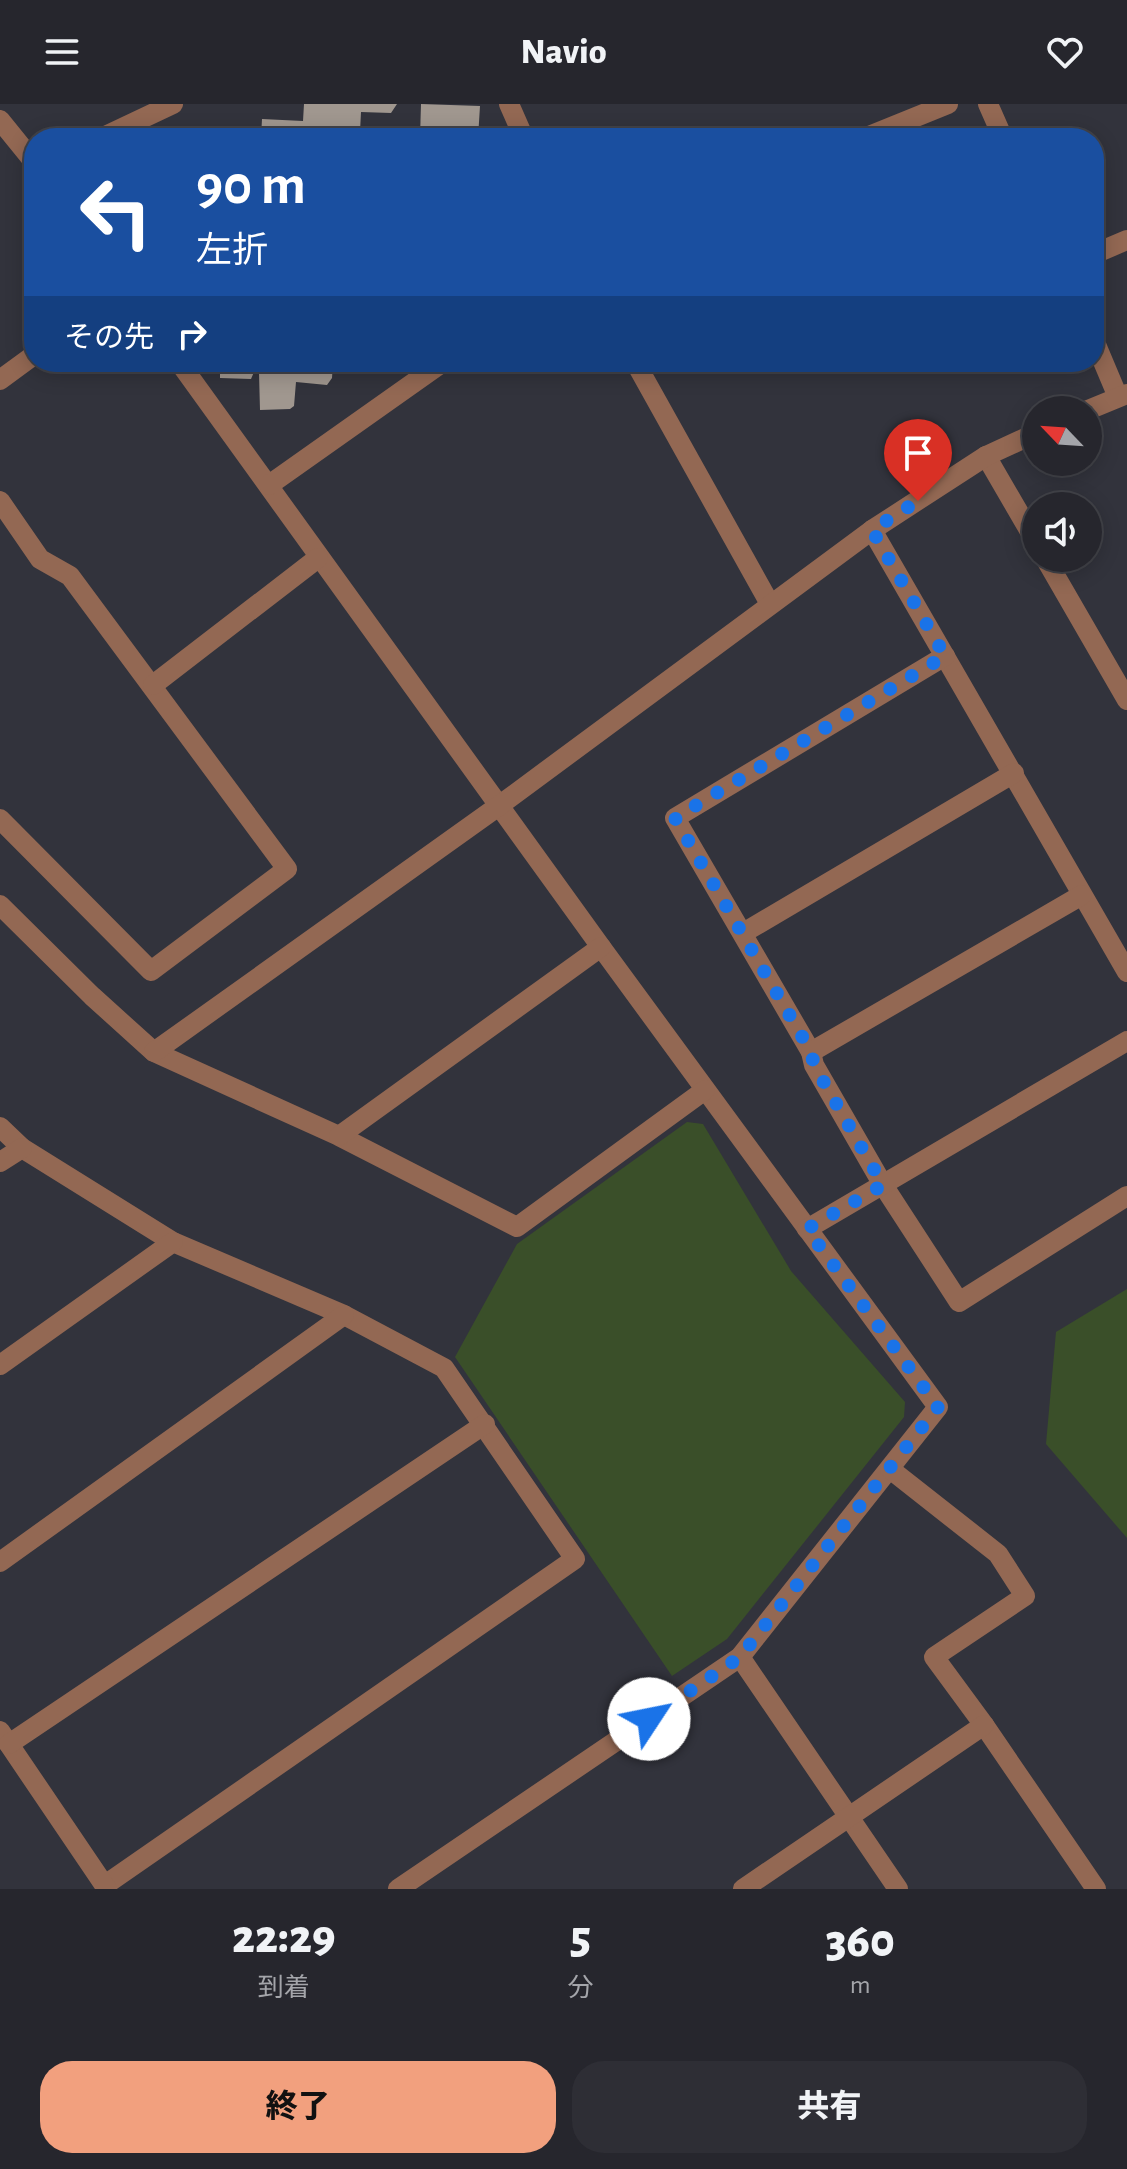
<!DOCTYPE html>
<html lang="ja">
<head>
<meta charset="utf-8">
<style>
	body { margin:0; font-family:"Alegreya Sans","Noto Sans JP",sans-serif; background:#2e2e35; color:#f1f3f6; height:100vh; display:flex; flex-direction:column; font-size:30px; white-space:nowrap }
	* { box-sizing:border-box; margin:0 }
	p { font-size:26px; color:#a4a5aa }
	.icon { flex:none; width:44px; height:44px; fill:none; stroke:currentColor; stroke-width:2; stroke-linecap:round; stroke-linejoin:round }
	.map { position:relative; height:1785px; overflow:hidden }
	.side { display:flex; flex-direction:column; background:#26262d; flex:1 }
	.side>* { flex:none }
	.banner { position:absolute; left:24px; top:24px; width:1080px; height:244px; border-radius:32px; box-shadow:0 4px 20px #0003,0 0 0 2px #424349; background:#1a4fa0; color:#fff; overflow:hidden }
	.needle { width:52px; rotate:295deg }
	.fabs { position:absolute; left:1022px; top:292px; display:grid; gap:16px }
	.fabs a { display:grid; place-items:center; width:80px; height:80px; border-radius:50%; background:#26262d; box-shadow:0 4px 20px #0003,0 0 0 2px #424349; font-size:40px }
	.pin { position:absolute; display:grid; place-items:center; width:68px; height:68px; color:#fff; margin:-82px -34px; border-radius:50% 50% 50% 0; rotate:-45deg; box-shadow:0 0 8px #0007 }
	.pin .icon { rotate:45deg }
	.me { position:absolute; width:88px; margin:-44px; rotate:56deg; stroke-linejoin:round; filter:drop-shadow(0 0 6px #0008) }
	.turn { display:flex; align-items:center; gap:28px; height:168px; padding:0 40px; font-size:36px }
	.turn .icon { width:104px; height:104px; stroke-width:2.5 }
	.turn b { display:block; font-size:56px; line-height:68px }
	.then { display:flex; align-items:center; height:76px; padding:0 40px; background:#0003; gap:16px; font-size:30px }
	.eta { display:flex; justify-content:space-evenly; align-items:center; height:136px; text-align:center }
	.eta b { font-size:48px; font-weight:800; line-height:56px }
	.action { display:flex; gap:16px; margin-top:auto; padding:16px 40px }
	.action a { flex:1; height:92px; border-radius:32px; background:#f2a07e; color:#111; font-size:32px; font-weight:800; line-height:92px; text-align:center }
	.action a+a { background:#2e2e35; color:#f1f3f6 }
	header { display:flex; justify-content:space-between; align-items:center; height:104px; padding:0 40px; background:#26262d; font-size:36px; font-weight:800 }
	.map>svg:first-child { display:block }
	.green { fill:#3a4f29 }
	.building { fill:#a0978f }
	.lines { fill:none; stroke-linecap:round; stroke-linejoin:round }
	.minor { stroke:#936853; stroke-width:20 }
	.route { stroke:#1a73e8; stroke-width:14; stroke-dasharray:0 25.2 }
</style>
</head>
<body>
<header><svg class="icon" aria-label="menu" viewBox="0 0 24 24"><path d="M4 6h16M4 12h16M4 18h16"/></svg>Navio<svg class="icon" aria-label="heart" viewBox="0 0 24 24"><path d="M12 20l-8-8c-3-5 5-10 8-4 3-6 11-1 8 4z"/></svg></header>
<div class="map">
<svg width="1127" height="1785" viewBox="0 0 1127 1785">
	<rect width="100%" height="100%" fill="#32333c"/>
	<g class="green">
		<path d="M687,1018L703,1020L791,1167L905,1298L904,1313L727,1535L672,1572L455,1253L517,1140Z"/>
		<path d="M1127,1185V1434L1046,1340L1056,1228Z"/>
	</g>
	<g class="building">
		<path d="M304,0H397L391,9L361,8L360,28L354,32L261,34L262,15L303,17Z"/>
		<path d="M421,0L480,2L478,34H420Z"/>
		<path d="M217,258H249V262H266V258H333L332,274L327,281L296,278L294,302L290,305L260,306L259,269L254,268L251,275L220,274V269H217Z"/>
	</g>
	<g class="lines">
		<g class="minor">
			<path d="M509,0L524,34"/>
			<path d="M988,0L1003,34"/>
			<path d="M0,16L34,58"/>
			<path d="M101,34L173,0"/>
			<path d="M864,34L948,0"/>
			<path d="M1094,150L1127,136"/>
			<path d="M1094,236L1118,293"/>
			<path d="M179,258L601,843L938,1303L740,1553L398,1785"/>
			<path d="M635,258L770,500"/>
			<path d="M0,276L34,251"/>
			<path d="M1088,306L1127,290"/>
			<path d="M986,352L1036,438"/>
			<path d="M269,381L443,258"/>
			<path d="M0,397L40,455L70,472L287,765L151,867L0,715"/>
			<path d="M872,426L1127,868"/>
			<path d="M1045,454L1127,596"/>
			<path d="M945,552L675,714L811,948L814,961L883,1081L959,1198L1127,1092"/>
			<path d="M153,581L318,454"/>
			<path d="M0,801L92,892L154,948L339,1032L517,1123L705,986"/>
			<path d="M743,829L1014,669"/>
			<path d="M154,948L500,701L872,426L986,352L1036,329"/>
			<path d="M811,948L1082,791"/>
			<path d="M0,1023L22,1044L173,1138L344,1211L444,1264L575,1455L105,1781"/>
			<path d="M339,1032L601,843"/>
			<path d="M0,1058L22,1044"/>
			<path d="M807,1125L1127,937"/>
			<path d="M0,1261L173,1138"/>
			<path d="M890,1365L998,1450L1025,1492L934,1553L984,1621L1096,1785"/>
			<path d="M0,1458L344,1211"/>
			<path d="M740,1553L898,1785"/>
			<path d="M0,1627L107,1785"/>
			<path d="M9,1640L485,1320"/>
			<path d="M743,1785L984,1621"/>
		</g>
	</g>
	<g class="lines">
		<path class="route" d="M649,1615L740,1553L938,1303L807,1125L883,1081L814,961L811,948L675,714L945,552L872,426L918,397"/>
	</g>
</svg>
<div class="fabs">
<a><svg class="needle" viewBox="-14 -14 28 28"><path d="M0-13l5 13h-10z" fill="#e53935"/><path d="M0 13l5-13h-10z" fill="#a4a5aa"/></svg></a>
<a><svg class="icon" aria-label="sound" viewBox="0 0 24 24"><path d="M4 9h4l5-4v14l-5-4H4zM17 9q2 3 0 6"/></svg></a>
</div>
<div class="pin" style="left:918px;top:397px;background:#d93025"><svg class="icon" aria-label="arrive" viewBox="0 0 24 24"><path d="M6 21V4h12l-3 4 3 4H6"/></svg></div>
<svg class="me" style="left:649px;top:1615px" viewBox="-20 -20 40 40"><circle r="19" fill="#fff"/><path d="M0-13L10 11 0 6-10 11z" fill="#1a73e8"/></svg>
<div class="banner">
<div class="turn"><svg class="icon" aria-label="left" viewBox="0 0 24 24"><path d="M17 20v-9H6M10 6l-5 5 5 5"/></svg><div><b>90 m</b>左折</div></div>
<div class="then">その先<svg class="icon" aria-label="right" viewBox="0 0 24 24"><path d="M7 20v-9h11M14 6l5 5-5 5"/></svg></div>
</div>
</div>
<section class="side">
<div class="eta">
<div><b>22:29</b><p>到着</p></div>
<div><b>5</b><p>分</p></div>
<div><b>360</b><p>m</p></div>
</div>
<div class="action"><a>終了</a><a>共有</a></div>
</section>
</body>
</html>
